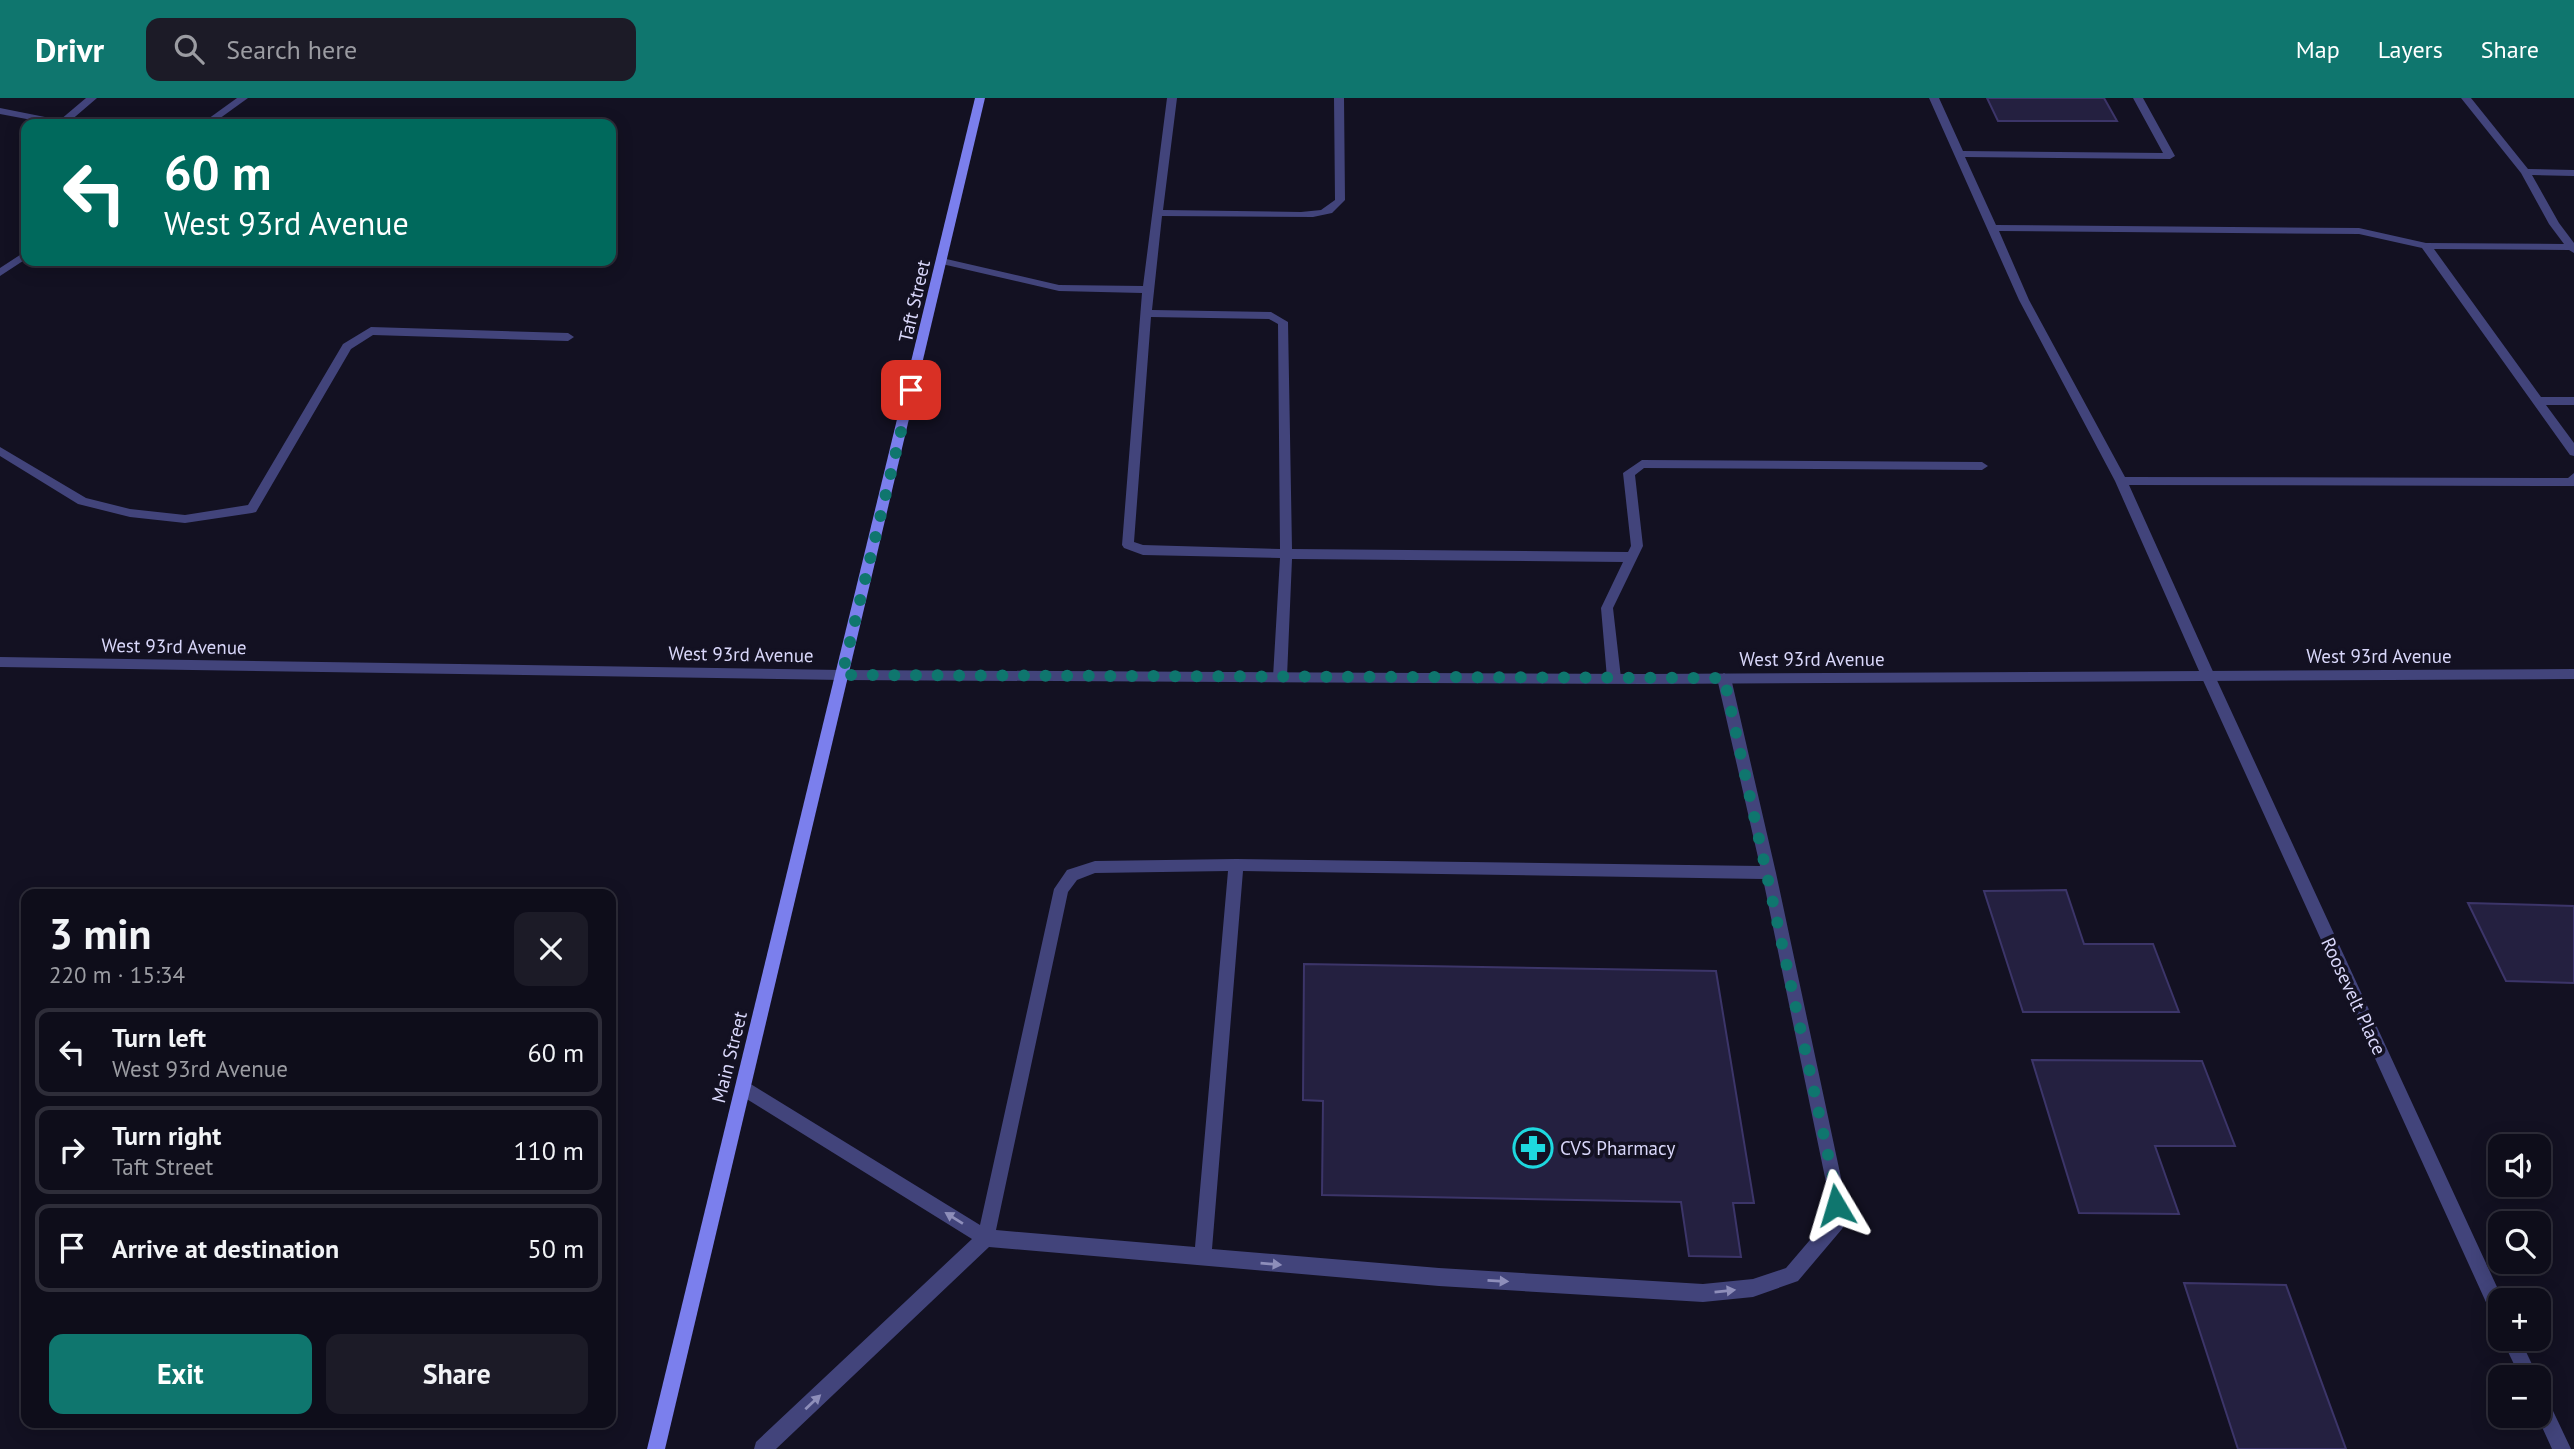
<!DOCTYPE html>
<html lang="en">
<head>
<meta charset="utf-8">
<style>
	body { margin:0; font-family:"PT Sans",sans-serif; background:#1c1b27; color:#f1f3f6; height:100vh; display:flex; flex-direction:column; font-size:26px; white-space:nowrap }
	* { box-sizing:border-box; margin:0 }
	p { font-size:23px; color:#9b9ca2 }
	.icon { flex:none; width:38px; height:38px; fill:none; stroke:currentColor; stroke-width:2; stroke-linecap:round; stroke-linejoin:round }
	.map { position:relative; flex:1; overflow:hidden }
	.side { position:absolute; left:21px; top:791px; width:595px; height:539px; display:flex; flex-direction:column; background:#0e0d1a; border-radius:14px; box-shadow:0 4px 18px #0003,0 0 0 2px #2e2d39 }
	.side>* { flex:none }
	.banner { position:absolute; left:21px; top:21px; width:595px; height:147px; border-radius:14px; box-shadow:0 4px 18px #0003,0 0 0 2px #2e2d39; background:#00695c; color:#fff; overflow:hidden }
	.controls { position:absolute; left:2488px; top:1036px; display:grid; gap:14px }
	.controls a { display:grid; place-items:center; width:63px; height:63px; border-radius:14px; background:#0e0d1a; box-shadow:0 4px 18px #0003,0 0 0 2px #2e2d39; font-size:35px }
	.pin { position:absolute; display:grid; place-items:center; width:60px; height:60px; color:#fff; margin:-30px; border-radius:14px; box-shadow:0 4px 10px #0006 }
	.me { position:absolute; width:77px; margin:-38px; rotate:353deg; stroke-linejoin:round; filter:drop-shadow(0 0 5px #0008) }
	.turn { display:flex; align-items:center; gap:24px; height:147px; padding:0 28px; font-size:32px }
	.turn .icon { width:91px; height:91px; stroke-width:2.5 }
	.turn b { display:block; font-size:49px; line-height:60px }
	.round { display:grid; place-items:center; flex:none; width:74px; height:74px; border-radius:14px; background:#1c1b27 }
	.headline { display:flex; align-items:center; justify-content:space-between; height:119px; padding:0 28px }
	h1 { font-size:42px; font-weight:800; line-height:52px }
	.button { display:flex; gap:14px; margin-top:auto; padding:14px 28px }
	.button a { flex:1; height:80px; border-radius:14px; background:#0f766e; color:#fff; font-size:28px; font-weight:800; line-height:80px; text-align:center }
	.button a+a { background:#1c1b27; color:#f1f3f6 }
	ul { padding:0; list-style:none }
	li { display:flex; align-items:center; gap:21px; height:88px; margin:0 14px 10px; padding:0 14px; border:4px solid #2e2d39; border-radius:14px }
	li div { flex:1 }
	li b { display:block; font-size:26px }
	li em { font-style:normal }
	header { display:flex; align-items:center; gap:42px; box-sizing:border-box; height:98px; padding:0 35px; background:#0f766e; color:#fff }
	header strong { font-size:33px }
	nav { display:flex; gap:38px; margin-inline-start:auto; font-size:24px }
	.search { width:490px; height:63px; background:#1c1b27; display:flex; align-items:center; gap:18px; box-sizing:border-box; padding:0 24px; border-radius:14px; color:#9b9ca2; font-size:26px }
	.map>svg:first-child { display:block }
	.building { fill:#242040; stroke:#3c3569; stroke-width:2 }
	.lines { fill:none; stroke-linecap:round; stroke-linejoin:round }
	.service { fill:#42447b; fill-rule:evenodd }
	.minor { fill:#42447b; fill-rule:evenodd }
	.tertiary { fill:#42447b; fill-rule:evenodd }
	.secondary { fill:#7b7fed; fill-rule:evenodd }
	.oneway { fill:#8e8eba }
	.route { stroke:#0f766e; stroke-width:12; stroke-dasharray:0 21.6 }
	.labels { text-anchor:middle; stroke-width:7; stroke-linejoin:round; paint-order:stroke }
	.street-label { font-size:19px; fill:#d9d7fa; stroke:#131122 }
	.poi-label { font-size:19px; fill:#d9d7fa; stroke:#131122; text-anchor:start }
</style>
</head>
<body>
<header>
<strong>Drivr</strong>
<div class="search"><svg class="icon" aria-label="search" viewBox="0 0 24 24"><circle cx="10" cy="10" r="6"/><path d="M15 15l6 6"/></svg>Search here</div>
<nav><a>Map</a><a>Layers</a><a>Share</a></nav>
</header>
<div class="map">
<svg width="2574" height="1351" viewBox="0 0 2574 1351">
	<rect width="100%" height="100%" fill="#131122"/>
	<g class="building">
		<path d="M1987,0H2104L2117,23H1998Z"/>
		<path d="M2066,792L2084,846H2153L2179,914H2023L1984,793Z"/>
		<path d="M2468,805L2574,808V885L2506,883Z"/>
		<path d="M1304,866L1716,873L1754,1105H1733L1741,1159L1689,1158L1681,1104L1322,1097L1323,1003L1303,1002Z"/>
		<path d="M2032,962L2202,963L2235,1048H2155L2179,1116L2079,1115Z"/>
		<path d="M2184,1185L2286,1187L2346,1351H2238Z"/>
	</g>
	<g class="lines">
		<g class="service">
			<path d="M86,0H97L69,24L71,26H53L0,16V10L60,22Z"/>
			<path d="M237,0H248L212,26H201Z"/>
			<path d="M1167,0H1177L1163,112L1301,114L1321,112L1335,102L1334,0H1344L1345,102L1332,115L1313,119L1162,118L1152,212L1271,214L1288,224L1292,451L1628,454L1631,448L1623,375L1642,362L1982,364L1988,368L1982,372L1644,370L1635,377L1643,448L1613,510L1621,580L1614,585L1607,580L1601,510L1623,464L1292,461L1287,579L1280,584L1275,583L1273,579L1280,460L1143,457L1124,450L1122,447L1142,195L1059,193L942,166L937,163L942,160L1059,187L1143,188ZM1151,219L1269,221L1278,226L1280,451L1143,447L1134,444Z"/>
			<path d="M1929,0H1939L1963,53L2163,55L2133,0H2143L2175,58L2170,61L1965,59L1996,127L2359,130L2426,145L2564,146L2549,126L2521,75L2461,0H2471L2528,71L2574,72V78L2532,77L2559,125L2574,145V155L2569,152L2434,151L2541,299H2574V307H2546L2574,345V358L2570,357L2422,150L2359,136L1999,133L2029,202L2125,379L2568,380L2574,375V388L2129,387L2215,578L2213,582H2203L2115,383L2019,202Z"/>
			<path d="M26,153V161L0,178V170Z"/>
			<path d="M371,229L568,235L574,239L568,243L373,237L351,251L256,414L252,415L185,425L130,419L78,406L0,358V349L86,400L130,411L185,417L248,407L343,246Z"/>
			<path d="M1724,575L1731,580L1776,775L1843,1089L1845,1125L1842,1131L1798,1183L1753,1199L1703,1204L1439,1188L989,1149L776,1351H754L756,1344L972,1141L737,995L735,990L737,985L743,982L749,985L980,1127L1054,791L1067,772L1095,763L1236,761L1760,768L1717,580ZM1228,773L1195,1149L996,1132L1068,794L1077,782L1095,775ZM1243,773L1763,781L1827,1089V1122L1786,1170L1753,1181L1703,1186L1439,1170L1212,1151Z"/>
		</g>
		<g class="minor">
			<path d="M2208,573L2215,578L2503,1202H2501V1227L2495,1224L2201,578Z"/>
			<path d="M2502,1241H2520L2538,1279H2520Z"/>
			<path d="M2539,1293L2545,1296L2571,1351H2552L2537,1318H2539Z"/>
		</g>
		<path class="tertiary" d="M0,559L842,572L1644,576L2574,571V581L1644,586L842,582L0,569Z"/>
		<path class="secondary" d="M975,0H985L665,1351H647Z"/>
	</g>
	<defs><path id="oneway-solid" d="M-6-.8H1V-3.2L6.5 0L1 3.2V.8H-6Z" transform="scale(1.75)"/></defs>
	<g class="oneway">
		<use href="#oneway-solid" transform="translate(954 1120) rotate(-148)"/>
		<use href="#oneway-solid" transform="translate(1271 1166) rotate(5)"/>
		<use href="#oneway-solid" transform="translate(1498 1183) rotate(3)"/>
		<use href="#oneway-solid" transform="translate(1725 1193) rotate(-6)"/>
		<use href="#oneway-solid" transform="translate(813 1304) rotate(-43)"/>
	</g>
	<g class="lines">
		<path class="route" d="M911,292L842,577L1724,580L1835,1089L1836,1107"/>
	</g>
	<defs>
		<g id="pharmacy-ring" transform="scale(2.0125)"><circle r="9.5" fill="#131122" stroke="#1ed8df" stroke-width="1.5"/><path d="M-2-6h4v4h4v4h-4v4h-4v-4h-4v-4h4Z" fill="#1ed8df"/></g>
	</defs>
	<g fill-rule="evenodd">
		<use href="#pharmacy-ring" x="1533" y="1050"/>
	</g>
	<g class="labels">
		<g class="street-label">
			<text transform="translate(914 203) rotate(-77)" y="7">Taft Street</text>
			<text transform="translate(174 548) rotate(1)" y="7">West 93rd Avenue</text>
			<text transform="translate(741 556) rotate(1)" y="7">West 93rd Avenue</text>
			<text x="2379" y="565">West 93rd Avenue</text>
			<text x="1812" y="568">West 93rd Avenue</text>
			<text transform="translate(2354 898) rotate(65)" y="7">Roosevelt Place</text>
			<text transform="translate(729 959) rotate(-76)" y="7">Main Street</text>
		</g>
		<g class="poi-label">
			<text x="1560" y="1057">CVS Pharmacy</text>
		</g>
	</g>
</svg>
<div class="controls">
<a><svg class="icon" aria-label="sound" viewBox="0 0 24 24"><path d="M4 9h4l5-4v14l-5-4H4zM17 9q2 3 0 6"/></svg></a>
<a><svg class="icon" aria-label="search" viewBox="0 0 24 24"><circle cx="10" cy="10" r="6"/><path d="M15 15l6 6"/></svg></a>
<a>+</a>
<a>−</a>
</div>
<div class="pin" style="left:911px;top:292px;background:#d93025"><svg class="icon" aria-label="arrive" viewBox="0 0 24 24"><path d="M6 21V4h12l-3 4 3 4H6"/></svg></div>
<svg class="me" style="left:1836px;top:1107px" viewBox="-20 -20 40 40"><path d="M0-17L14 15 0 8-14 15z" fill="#0f766e" stroke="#fff" stroke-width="4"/></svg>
<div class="banner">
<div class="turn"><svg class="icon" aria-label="left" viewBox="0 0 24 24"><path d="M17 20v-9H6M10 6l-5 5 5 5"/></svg><div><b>60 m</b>West 93rd Avenue</div></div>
</div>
<section class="side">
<div class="headline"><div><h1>3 min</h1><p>220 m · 15:34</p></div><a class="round"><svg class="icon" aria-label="close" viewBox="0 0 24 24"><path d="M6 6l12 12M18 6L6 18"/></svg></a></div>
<ul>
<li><svg class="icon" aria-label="left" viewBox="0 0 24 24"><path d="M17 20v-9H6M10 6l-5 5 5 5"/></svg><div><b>Turn left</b><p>West 93rd Avenue</p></div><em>60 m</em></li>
<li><svg class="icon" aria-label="right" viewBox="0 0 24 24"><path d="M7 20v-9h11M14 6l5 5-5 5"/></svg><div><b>Turn right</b><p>Taft Street</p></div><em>110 m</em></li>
<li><svg class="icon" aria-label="arrive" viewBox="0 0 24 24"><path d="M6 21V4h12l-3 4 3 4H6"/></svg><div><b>Arrive at destination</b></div><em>50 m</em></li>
</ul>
<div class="button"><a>Exit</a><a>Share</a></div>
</section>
</div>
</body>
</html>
